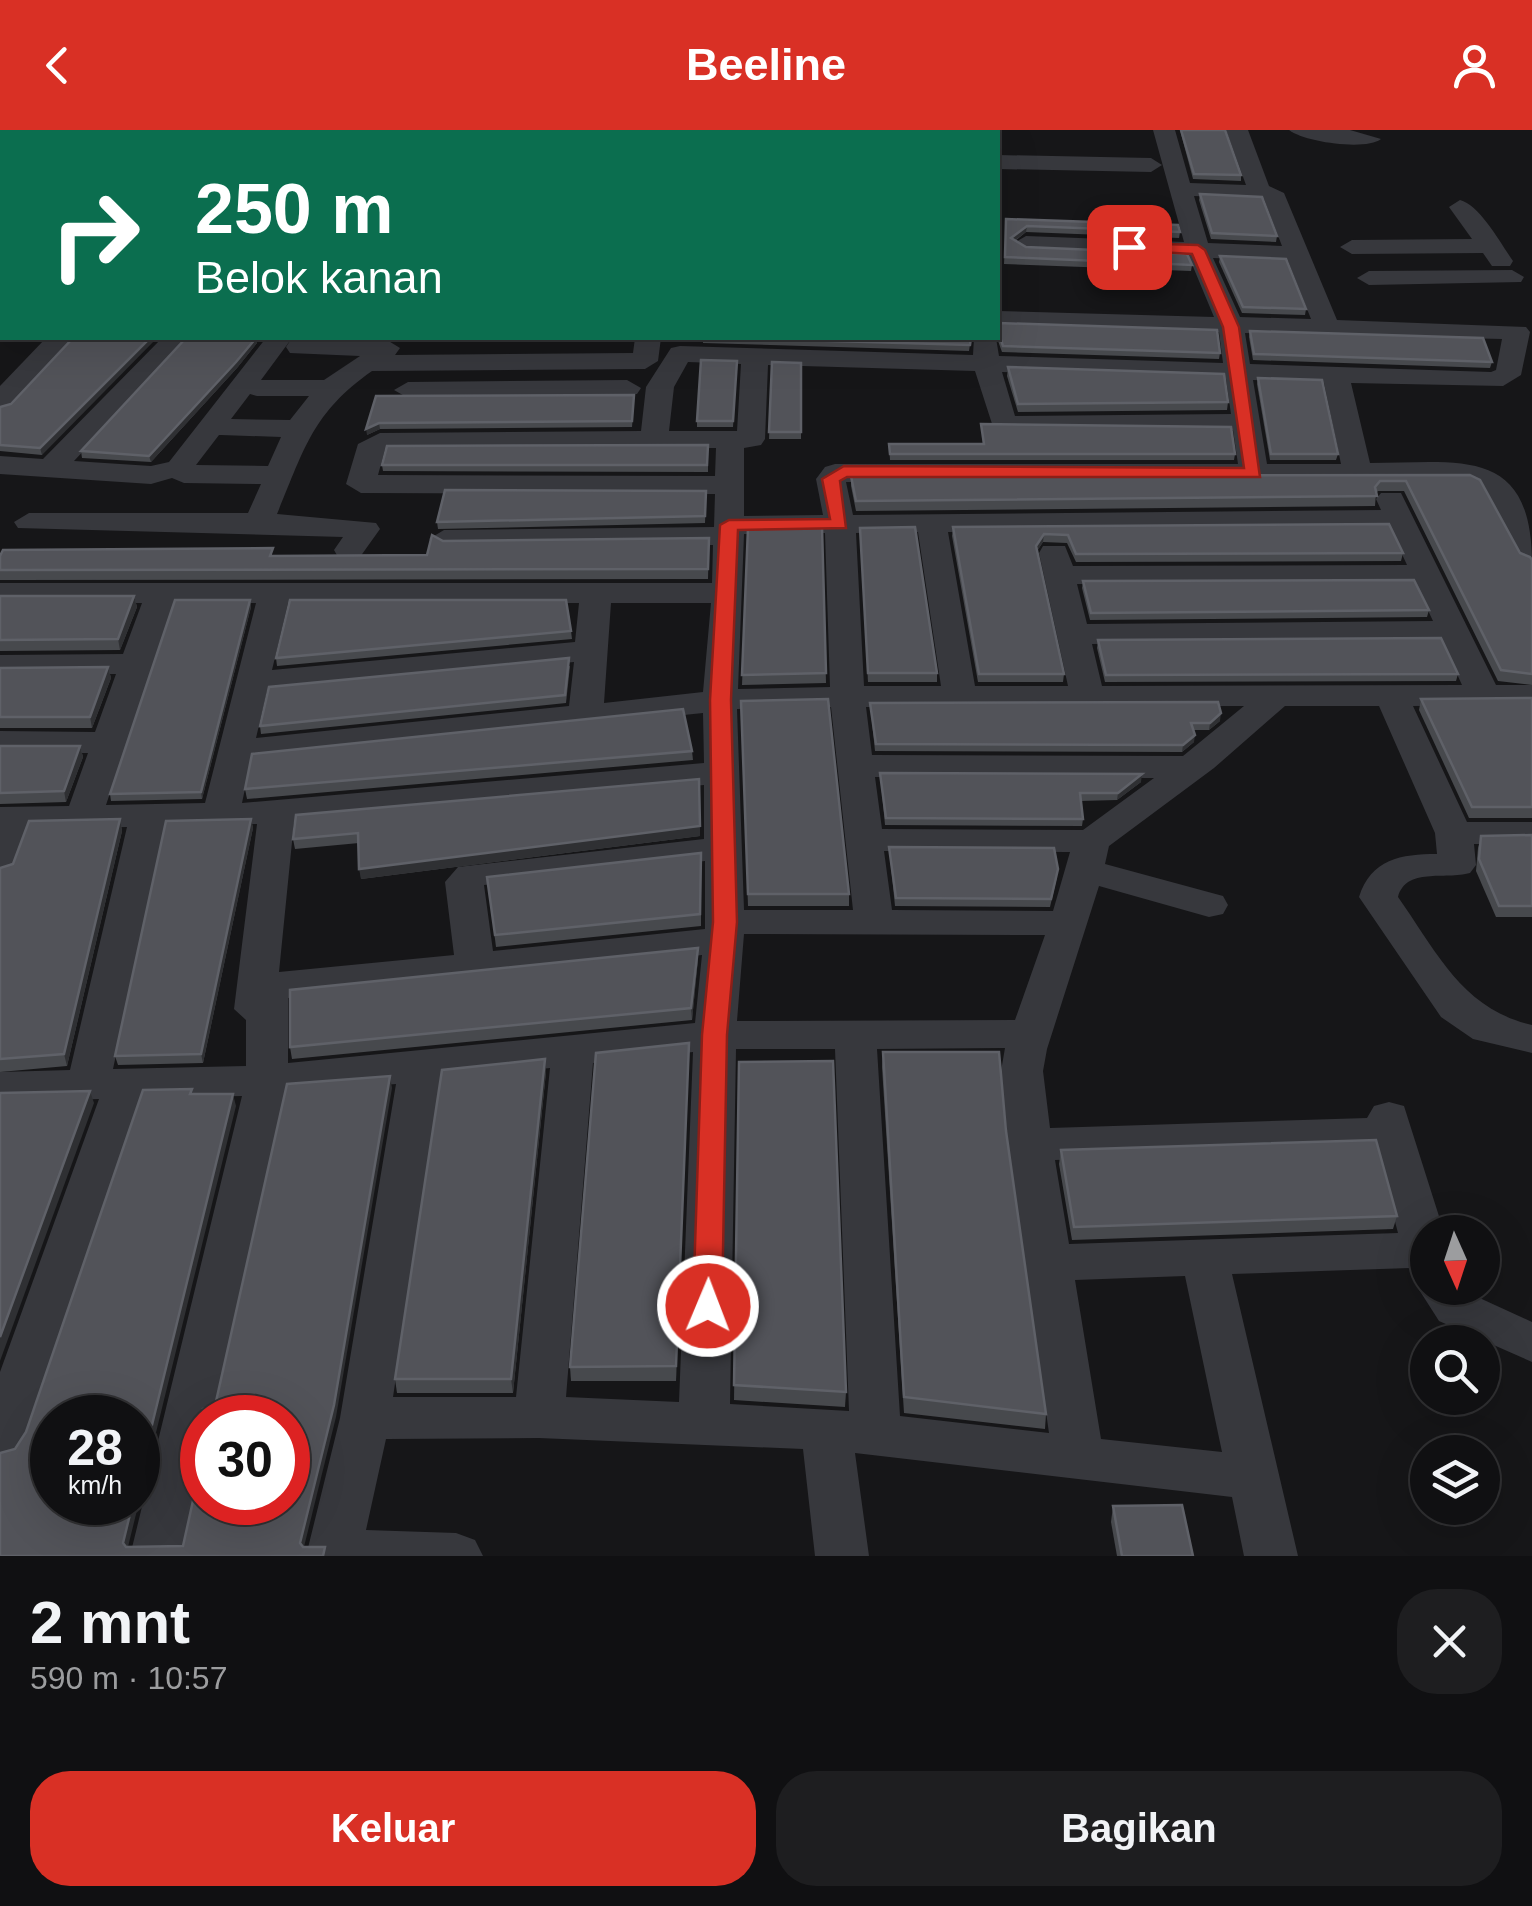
<!DOCTYPE html>
<html lang="id">
<head>
<meta charset="utf-8">
<style>
	body { margin:0; font-family:Helvetica,sans-serif; background:#1e1e20; color:#f1f3f6; height:100vh; display:flex; flex-direction:column; font-size:38px; white-space:nowrap }
	* { box-sizing:border-box; margin:0 }
	p { font-size:32px; color:#9c9d9f }
	.icon { flex:none; width:55px; height:55px; fill:none; stroke:currentColor; stroke-width:2; stroke-linecap:round; stroke-linejoin:round }
	.map { position:relative; height:1426px; overflow:hidden }
	.side { display:flex; flex-direction:column; background:#101012; flex:1 }
	.side>* { flex:none }
	.top-card { position:absolute; left:0px; top:0px; width:1000px; height:210px; box-shadow:0 10px 40px #0002,0 0 0 2px #303032; background:#0b6e4f; color:#fff; overflow:hidden }
	.needle { width:65px; rotate:177deg }
	.controls { position:absolute; left:1410px; top:1085px; display:grid; gap:20px }
	.controls a { display:grid; place-items:center; width:90px; height:90px; border-radius:50%; background:#101012; box-shadow:0 10px 40px #0002,0 0 0 2px #303032; font-size:50px }
	.speed { position:absolute; left:30px; top:1265px; display:flex; gap:20px; font-size:50px; font-weight:700; text-align:center }
	.speed>* { display:grid; place-content:center; width:130px; height:130px; border-radius:50%; background:#101012; box-shadow:0 10px 40px #0002,0 0 0 2px #303032; line-height:1 }
	.speed small { font-size:25px; font-weight:400 }
	.speed .limit { border:15px solid #d22; background:#fff; color:#111 }
	.pin { position:absolute; display:grid; place-items:center; width:85px; height:85px; color:#fff; margin:-42px; border-radius:20px; box-shadow:0 5px 15px #0006 }
	.me { position:absolute; width:110px; margin:-55px; rotate:1deg; stroke-linejoin:round; filter:drop-shadow(0 0 8px #0008) }
	.turn { display:flex; align-items:center; gap:35px; height:210px; padding:0 30px; font-size:45px }
	.turn .icon { width:130px; height:130px; stroke-width:2.5 }
	.turn b { display:block; font-size:70px; line-height:85px }
	.round { display:grid; place-items:center; flex:none; width:105px; height:105px; border-radius:40px; background:#1e1e20 }
	.headline { display:flex; align-items:center; justify-content:space-between; height:170px; padding:0 30px }
	h1 { font-size:60px; font-weight:600; line-height:75px }
	.button { display:flex; gap:20px; margin-top:auto; padding:20px 30px }
	.button a { flex:1; height:115px; border-radius:40px; background:#d93025; color:#fff; font-size:40px; font-weight:600; line-height:115px; text-align:center }
	.button a+a { background:#1e1e20; color:#f1f3f6 }
	header { display:flex; justify-content:space-between; align-items:center; height:130px; padding:0 30px; background:#d93025; color:#fff; font-size:45px; font-weight:600 }
	.map>svg:first-child { display:block }
	.lines { fill:none; stroke-linecap:round; stroke-linejoin:round }
	.minor { fill:#37383d; fill-rule:evenodd }
	.wall { fill:#47494d }
	.shaded-wall { fill:#2f3033 }
	.building { fill:#525359; stroke:#5f6168; stroke-width:2.5 }
	.route { fill:#d93025; stroke:#8d1f18; stroke-width:2.5 }
</style>
</head>
<body>
<header><svg class="icon" aria-label="back" viewBox="0 0 24 24"><path d="M15 5l-7 7 7 7"/></svg>Beeline<svg class="icon" aria-label="person" viewBox="0 0 24 24"><circle cx="12" cy="8" r="4"/><path d="M4 21q1-7 8-7t8 7"/></svg></header>
<div class="map">
<svg width="1532" height="1426" viewBox="0 0 1532 1426">
	<rect width="100%" height="100%" fill="#161618"/>
	<g class="lines">
		<g class="minor">
			<path d="M485,0H507V2H486Z"/>
			<path d="M798,0H820V2H799Z"/>
			<path d="M1153,0H1175L1190,53L1246,55L1226,0H1248L1269,56L1284,63L1337,190L1526,197L1530,202L1521,245L1503,256L1351,253L1370,333C1460,333 1532,315 1532,434L1521,432L1481,357L1469,351L846,352L853,385L1381,380L1376,369L1381,363H1401L1496,555H1532V575L1413,576L1467,692H1532V714H1474L1476,735L1470,743C1445,750 1406,737 1398,767C1437,822 1462,879 1532,895V923L1473,909L1441,887L1359,767C1371,729 1401,724 1437,724L1435,703L1379,576H1285L1214,638L1109,716L1105,734L1223,766L1228,775L1223,784L1209,787L1099,756L1047,919L1043,941L1050,998L1367,988L1374,976L1389,972L1404,976L1444,1102H1428V1158H1468L1473,1165L1532,1192V1232L1439,1191L1418,1158L1425,1145L1410,1138L1232,1144L1298,1426H1244L1232,1367L855,1323L869,1426H815L803,1319L539,1308L386,1309L366,1400L456,1403L475,1410L483,1426H306L340,1288L396,954L286,963L214,1288H202V1342L184,1426H130L242,966L143,968L26,1313L18,1328L0,1334V1242L99,969L0,972V942L70,940L127,697L29,699L13,744L0,748V677L69,676L88,623H0V601L95,602L116,544L0,545V525L123,524L142,473H0V453H712L713,415L444,418L429,409L444,400L714,397L715,364L361,363L346,354L358,314L380,303L641,301L646,257L671,218L680,216L973,225L974,208H996L999,226L1223,233L1219,202L998,197V181L1214,187L1189,127L1026,120L1014,113L1026,106L1184,112ZM1194,66L1264,69L1282,116L1208,113ZM1213,128L1288,131L1311,189L1240,187ZM1245,203L1502,209L1496,240L1491,242L1250,234ZM688,232L741,234L737,301H669L674,257ZM768,235L975,241L994,300H1233L1238,334H835L825,337L816,349L823,385L744,386V318L761,315L765,309ZM1002,242L1226,249L1231,284L1015,286ZM1253,250L1324,253L1341,334H1267ZM716,318L715,346L378,345L385,319ZM1390,398L1407,435L1073,436L1065,416H1043L1039,423L1068,556H975L948,402ZM918,402L941,556H864L856,403ZM825,403L830,557L738,559L744,404ZM1415,453L1433,491L1087,494L1077,454ZM174,473H256L205,673L106,675ZM288,473H579L575,512L272,540ZM611,473H711L703,562L604,573ZM1442,511L1462,555L1102,556L1092,514ZM574,532L569,576L256,608L267,561ZM1244,576L1183,626L872,625L866,577ZM831,577L853,780H744L737,579ZM703,583L704,633L242,673L251,630ZM875,647L1154,648L1083,700L882,699ZM704,655V709L458,737L445,752L454,825L279,842L294,692ZM257,694L234,879L246,890V936L113,939L165,696ZM884,721L1070,722L1053,781L892,780ZM705,731V799L493,821L484,755ZM744,804L1045,805L1015,890L737,891ZM702,825L695,893L288,933V868ZM1005,918L1001,941L1008,1015L1049,1303L900,1286L877,919ZM736,919H835L849,1281L730,1274ZM693,922L679,1272L566,1267L593,933ZM550,938L516,1267H393L440,950ZM1376,1019L1398,1103L1069,1114L1055,1030ZM1185,1146L1222,1322L1101,1309L1075,1150Z"/>
			<path d="M1289,0H1350L1381,9C1366,21 1304,12 1289,0Z"/>
			<path d="M998,25L1151,28L1162,35L1151,42L998,39Z"/>
			<path d="M1460,70C1480,75 1501,114 1513,131L1510,136H1492L1483,123L1352,124L1340,117L1352,110L1472,109L1449,77Z"/>
			<path d="M1512,140L1524,147L1521,152L1369,155L1357,148L1369,141Z"/>
			<path d="M0,179L2,180V195H0Z"/>
			<path d="M46,208H73L10,278L0,280V256Z"/>
			<path d="M162,208H189L74,331L151,336L169,332L266,208H292L261,250H324L360,226L290,223L286,217L290,211L299,209L387,210L400,218L395,225L633,223L635,208H661L658,231L645,239L372,241C312,283 304,320 277,384L376,393L380,399L360,427H338L334,420L343,407L18,398L14,392L29,383H248L261,354L184,353L172,348L151,354L0,344V326L43,329ZM250,264L257,266H309L290,290L231,289ZM219,305H221L281,307L268,336L196,335Z"/>
			<path d="M627,250L641,258L637,264L408,268L394,260L408,252Z"/>
		</g>
	</g>
	<g class="wall">
		<path d="M88,0H217L216,2H89Z"/>
		<path d="M458,0V2H279Z"/>
		<path d="M1180,0H1225L1241,45V51L1193,49Z"/>
		<path d="M1200,64L1277,106L1276,112L1211,109L1199,70Z"/>
		<path d="M1006,89L1180,102L1179,108L1026,102L1015,111L1026,117L1192,135L1191,141L1004,134Z"/>
		<path d="M1220,126L1306,179L1305,185L1242,183L1219,132Z"/>
		<path d="M998,193L1220,223L1219,229L1002,222L997,208Z"/>
		<path d="M1250,201L1492,232L1490,238L1253,230L1249,207Z"/>
		<path d="M73,208L42,325L0,321V277L11,274Z"/>
		<path d="M256,208L257,213L237,238L151,332L82,328L81,321Z"/>
		<path d="M703,208H971L969,221L703,213Z"/>
		<path d="M737,231L733,297H697V291Z"/>
		<path d="M772,232L801,233V309H769Z"/>
		<path d="M1008,237L1228,272L1227,280L1018,282L1007,246Z"/>
		<path d="M1258,248L1338,324L1336,330H1270L1257,254Z"/>
		<path d="M376,266L634,271L632,297L380,299L367,305Z"/>
		<path d="M981,294L1235,324L1234,330H890L889,314H983Z"/>
		<path d="M708,315V342L383,341L382,335Z"/>
		<path d="M1470,345L1520,423L1532,430V555L1498,551L1404,361H1378L1376,363L1375,376L856,381L851,356V346Z"/>
		<path d="M706,361L705,393L438,399L437,392Z"/>
		<path d="M822,397L826,553L742,555L748,398Z"/>
		<path d="M953,397L1403,423L1401,431L1076,432L1067,413L1043,412L1037,421L1064,544L1063,552H978L952,406Z"/>
		<path d="M860,407L937,543V552H868Z"/>
		<path d="M709,408L708,449L0,450V426L427,425L443,411Z"/>
		<path d="M1083,451L1429,480L1427,487L1090,490L1082,458Z"/>
		<path d="M0,466H134L137,477L120,520L0,521Z"/>
		<path d="M250,470L251,477L202,669L111,671L110,664Z"/>
		<path d="M571,501L572,509L277,536L276,528Z"/>
		<path d="M1098,510L1458,544L1456,551L1105,552L1097,518Z"/>
		<path d="M570,536L566,573L261,604L260,596Z"/>
		<path d="M108,537L111,548L92,598H0V538Z"/>
		<path d="M1532,568V688H1469L1419,580L1421,569Z"/>
		<path d="M741,571L849,764V776H748Z"/>
		<path d="M870,573L1220,591L1209,600H1194V612L1182,622L875,621Z"/>
		<path d="M0,616H80L83,627L66,672L0,674Z"/>
		<path d="M692,621L693,630L247,669L245,659Z"/>
		<path d="M880,643L1141,652L1117,670L1080,671L1083,689L1082,696L885,695Z"/>
		<path d="M699,649L700,706L361,749L359,713L295,719L293,709Z"/>
		<path d="M120,689L122,701L67,936L0,942V738Z"/>
		<path d="M251,689L253,698L203,933L118,935L115,926Z"/>
		<path d="M1532,705V787H1496L1476,741L1478,718L1481,706Z"/>
		<path d="M889,717L1057,747L1050,777L895,776Z"/>
		<path d="M701,723V796L496,817L487,747Z"/>
		<path d="M698,818V829L692,890L292,929L290,917Z"/>
		<path d="M689,913L676,1251H571L570,1237Z"/>
		<path d="M883,922L1006,1001L1046,1284L1045,1299L904,1283L882,937Z"/>
		<path d="M545,929L546,942L513,1263H397L395,1249Z"/>
		<path d="M739,932L846,1262L845,1277L734,1270Z"/>
		<path d="M1061,1020L1397,1086L1393,1099L1072,1110L1059,1034Z"/>
		<path d="M1113,1376L1193,1426H1117L1111,1392Z"/>
	</g>
	<g class="shaded-wall">
		<path d="M1027,96L1026,102L1010,114L1011,108Z"/>
		<path d="M150,208H157L42,325L40,318Z"/>
		<path d="M256,208L257,213L237,238L151,332L149,326Z"/>
		<path d="M379,293L380,299L367,305L366,299Z"/>
		<path d="M1044,404L1043,412L1035,424L1036,416Z"/>
		<path d="M134,466L137,477L120,520L118,509Z"/>
		<path d="M250,470L251,477L202,669L201,662Z"/>
		<path d="M108,537L111,548L92,598L90,587Z"/>
		<path d="M1221,583L1220,591L1209,600L1210,593Z"/>
		<path d="M1195,605L1194,612L1182,622L1183,615Z"/>
		<path d="M80,616L83,627L66,672L64,661Z"/>
		<path d="M1142,644L1141,652L1117,670L1118,663Z"/>
		<path d="M120,689L122,701L67,936L64,924Z"/>
		<path d="M251,689L253,698L203,933L201,924Z"/>
		<path d="M700,696V706L361,749L359,739Z"/>
		<path d="M698,818V829L692,890L691,878Z"/>
		<path d="M689,913V926L676,1251V1236Z"/>
		<path d="M545,929L546,942L513,1263L511,1249Z"/>
		<path d="M390,946L392,958L336,1287L302,1425L300,1413Z"/>
		<path d="M90,961L94,973L0,1231V1207Z"/>
		<path d="M233,964L236,976L126,1425L123,1413L133,1372H138V1352Z"/>
	</g>
	<g class="building">
		<path d="M280,0H457L279,2Z"/>
		<path d="M1181,0H1225L1241,45L1194,44Z"/>
		<path d="M1200,64L1262,67L1277,106L1212,103Z"/>
		<path d="M1006,89L1178,95L1180,102L1027,96L1011,108L1026,117L1187,124L1192,135L1005,127Z"/>
		<path d="M1220,126L1286,129L1306,179L1243,177Z"/>
		<path d="M998,193L1217,200L1220,223L1003,216L998,201Z"/>
		<path d="M1250,201L1483,208L1492,232L1254,224Z"/>
		<path d="M73,208H150L40,318L0,315V277L11,274Z"/>
		<path d="M186,208H256L236,232L149,326L81,321Z"/>
		<path d="M730,208H971L970,215Z"/>
		<path d="M701,230L737,231L733,291H697Z"/>
		<path d="M772,232L801,233V302H769Z"/>
		<path d="M1008,237L1224,244L1228,272L1018,274Z"/>
		<path d="M1258,248L1322,250L1338,324H1271Z"/>
		<path d="M634,265L632,291L379,293L366,299L376,266Z"/>
		<path d="M981,294L1231,297L1235,324H890L889,314H984Z"/>
		<path d="M708,315L707,335H382L387,316Z"/>
		<path d="M1470,345L1480,350L1520,423L1530,427L1532,430V544L1501,540L1406,351H1380L1375,357L1377,366L856,371L851,346Z"/>
		<path d="M445,360L706,361L705,386L437,392Z"/>
		<path d="M1389,394L1403,423L1076,424L1068,405L1044,404L1036,416L1064,544H979L953,397Z"/>
		<path d="M822,397L826,543L742,545L748,398Z"/>
		<path d="M915,397L937,543H868L860,398Z"/>
		<path d="M432,405L443,411L709,408L708,439L0,440V426L3,420L273,418L270,426L427,425Z"/>
		<path d="M1414,450L1429,480L1091,483L1083,451Z"/>
		<path d="M0,466H134L118,509L0,510Z"/>
		<path d="M175,470H250L201,662L110,664Z"/>
		<path d="M290,470H566L571,501L276,528Z"/>
		<path d="M1441,508L1458,544L1106,545L1098,510Z"/>
		<path d="M569,528L565,565L260,596L269,557Z"/>
		<path d="M108,537L90,587H0V538Z"/>
		<path d="M1532,568V677H1472L1421,569Z"/>
		<path d="M828,569L849,764H748L741,571Z"/>
		<path d="M1218,572L1221,583L1210,593H1191L1195,605L1183,615L876,614L870,573Z"/>
		<path d="M683,579L692,621L245,659L252,624Z"/>
		<path d="M0,616H80L64,661L0,663Z"/>
		<path d="M880,643L1142,644L1118,663H1080L1083,689L886,688Z"/>
		<path d="M699,649L700,696L359,739L358,703L293,709L296,685Z"/>
		<path d="M120,689L64,924L0,929V738L13,734L29,691Z"/>
		<path d="M251,689L201,924L115,926L166,691Z"/>
		<path d="M1532,705V776H1499L1479,729L1481,706Z"/>
		<path d="M889,717L1054,718L1058,739L1051,769L896,768Z"/>
		<path d="M701,723L700,784L495,805L487,747Z"/>
		<path d="M698,818L691,878L290,917V860Z"/>
		<path d="M689,913L676,1236L570,1237L596,923Z"/>
		<path d="M883,922H999L1006,1001L1046,1284L904,1267Z"/>
		<path d="M545,929L511,1249H395L442,940Z"/>
		<path d="M833,931L846,1262L734,1255L739,932Z"/>
		<path d="M390,946L334,1275L300,1413L303,1417H325L323,1426H0V1323L15,1319L26,1302L143,960L192,959L190,964H233L138,1352V1288H52V1372H133L123,1413L126,1417L183,1416L202,1330V1372H288V1288H203V1279L215,1276L287,954Z"/>
		<path d="M90,961L0,1207V963Z"/>
		<path d="M1376,1010L1397,1086L1074,1097L1061,1020Z"/>
		<path d="M1182,1375L1193,1426H1122L1113,1376Z"/>
	</g>
	<path class="route" d="M1129,113L1198,115L1205,120L1239,197L1260,347H847L840,351L846,398L738,400L731,570L737,792L727,905L722,1176L718,1184H697L693,1176L702,905L713,792L710,570L720,395L729,390L830,389L822,349L844,336L1244,338L1223,197L1192,124L1124,120Z"/>
</svg>
<div class="controls">
<a><svg class="needle" viewBox="-14 -14 28 28"><path d="M0-13l5 13h-10z" fill="#e53935"/><path d="M0 13l5-13h-10z" fill="#9c9d9f"/></svg></a>
<a><svg class="icon" aria-label="search" viewBox="0 0 24 24"><circle cx="10" cy="10" r="6"/><path d="M15 15l6 6"/></svg></a>
<a><svg class="icon" aria-label="layers" viewBox="0 0 24 24"><path d="M12 4l9 5-9 5-9-5zM3 14l9 5 9-5"/></svg></a>
</div>
<div class="speed"><div>28<small>km/h</small></div><div class="limit">30</div></div>
<div class="pin" style="left:1129px;top:117px;background:#d93025"><svg class="icon" aria-label="arrive" viewBox="0 0 24 24"><path d="M6 21V4h12l-3 4 3 4H6"/></svg></div>
<svg class="me" style="left:708px;top:1176px" viewBox="-20 -20 40 40"><circle r="17" fill="#d93025" stroke="#fff" stroke-width="3"/><path d="M0-11L8 9 0 5-8 9z" fill="#fff"/></svg>
<div class="top-card">
<div class="turn"><svg class="icon" aria-label="right" viewBox="0 0 24 24"><path d="M7 20v-9h11M14 6l5 5-5 5"/></svg><div><b>250 m</b>Belok kanan</div></div>
</div>
</div>
<section class="side">
<div class="headline"><div><h1>2 mnt</h1><p>590 m · 10:57</p></div><a class="round"><svg class="icon" aria-label="close" viewBox="0 0 24 24"><path d="M6 6l12 12M18 6L6 18"/></svg></a></div>
<div class="button"><a>Keluar</a><a>Bagikan</a></div>
</section>
</body>
</html>
